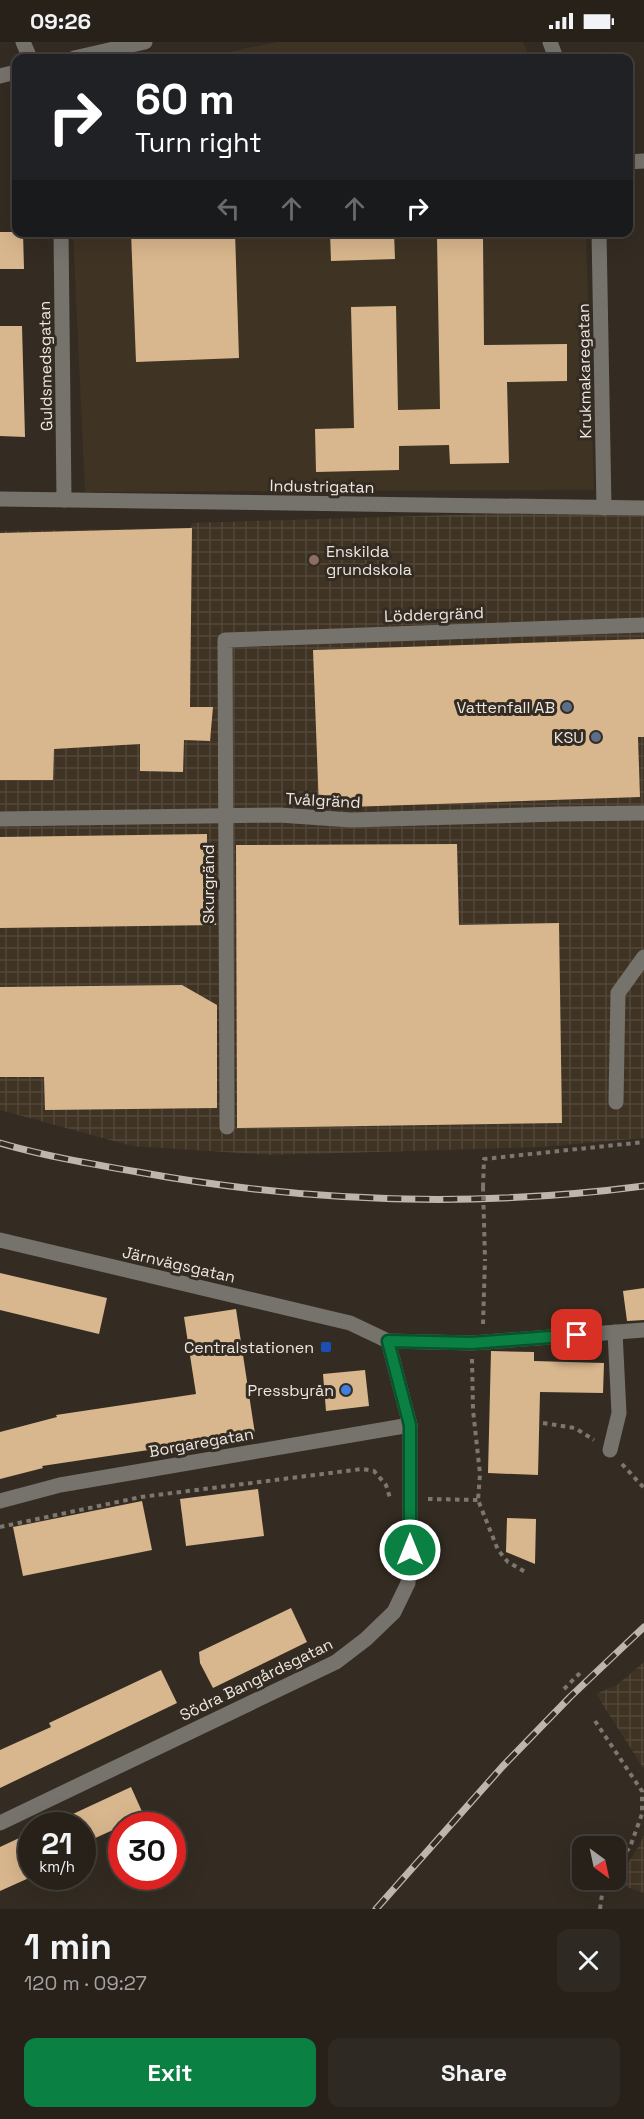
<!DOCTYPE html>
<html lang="en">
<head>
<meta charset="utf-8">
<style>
	body { margin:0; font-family:"Space Grotesk",sans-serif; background:#2f2923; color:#f1f3f6; height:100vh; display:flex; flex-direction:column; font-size:22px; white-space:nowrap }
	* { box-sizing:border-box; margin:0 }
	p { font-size:20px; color:#a4a3a2 }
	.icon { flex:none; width:33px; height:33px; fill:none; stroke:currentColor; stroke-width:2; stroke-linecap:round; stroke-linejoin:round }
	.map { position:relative; height:1867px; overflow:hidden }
	.drawer { display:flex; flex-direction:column; background:#27211a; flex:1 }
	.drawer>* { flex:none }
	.banner { position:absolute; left:12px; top:12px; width:621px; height:183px; border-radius:12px; box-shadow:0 6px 24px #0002,0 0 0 2px #433e39; background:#202124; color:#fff; overflow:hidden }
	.needle { width:39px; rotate:147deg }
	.fabs { position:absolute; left:572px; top:1794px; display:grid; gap:12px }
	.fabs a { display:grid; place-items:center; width:54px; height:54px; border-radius:12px; background:#27211a; box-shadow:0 6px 24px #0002,0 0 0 2px #433e39; font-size:30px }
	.speed { position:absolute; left:18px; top:1770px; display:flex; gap:12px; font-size:30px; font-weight:700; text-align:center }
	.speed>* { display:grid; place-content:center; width:78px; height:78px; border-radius:50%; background:#27211a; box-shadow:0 6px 24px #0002,0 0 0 2px #433e39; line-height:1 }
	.speed small { font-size:15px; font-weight:400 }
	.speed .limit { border:9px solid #d22; background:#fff; color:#111 }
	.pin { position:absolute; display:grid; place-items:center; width:51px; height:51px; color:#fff; margin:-26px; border-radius:12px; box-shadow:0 3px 9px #0006 }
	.me { position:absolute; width:66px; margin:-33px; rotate:0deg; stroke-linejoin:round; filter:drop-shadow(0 0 4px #0008) }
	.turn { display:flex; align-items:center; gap:21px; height:126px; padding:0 24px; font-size:27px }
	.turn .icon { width:78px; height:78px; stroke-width:2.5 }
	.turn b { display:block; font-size:42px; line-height:51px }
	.lanes { display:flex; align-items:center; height:57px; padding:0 24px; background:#0003; justify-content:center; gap:30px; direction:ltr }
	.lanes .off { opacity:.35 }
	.round { display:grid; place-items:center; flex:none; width:63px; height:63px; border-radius:12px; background:#2f2923 }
	.headline { display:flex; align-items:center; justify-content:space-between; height:102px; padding:0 24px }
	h1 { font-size:36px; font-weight:600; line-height:45px }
	.cta { display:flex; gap:12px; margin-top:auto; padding:12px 24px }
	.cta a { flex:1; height:69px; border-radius:12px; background:#0b8043; color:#fff; font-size:24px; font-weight:600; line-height:69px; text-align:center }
	.cta a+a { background:#2f2923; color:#f1f3f6 }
	.status { display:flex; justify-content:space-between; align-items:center; height:42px; padding:0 30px; background:#27211a; direction:ltr }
	.status svg { height:16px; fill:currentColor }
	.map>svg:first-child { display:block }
	.built { fill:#3f3324 }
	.industrial { fill:url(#industrial-grid) }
	.building { fill:#d9b78e }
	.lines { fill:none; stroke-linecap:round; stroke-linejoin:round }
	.path { stroke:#7e776e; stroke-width:4; stroke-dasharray:4.5 4.5; stroke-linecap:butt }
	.minor { stroke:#76736d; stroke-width:15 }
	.rail-casing { stroke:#bdb6af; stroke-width:7 }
	.rail { stroke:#342c22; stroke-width:4.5; stroke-dasharray:14; stroke-linecap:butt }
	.path-bridge { stroke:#7e776e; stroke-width:4; stroke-dasharray:4.5 4.5; stroke-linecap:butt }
	.route-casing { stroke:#07532c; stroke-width:15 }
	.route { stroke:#0b8043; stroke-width:10 }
	.education-dot { fill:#8d6e63; stroke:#342c22; stroke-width:2 }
	.service-dot { fill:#5c6f8a; stroke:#342c22; stroke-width:2 }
	.transit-dot { fill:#1a4fb4; stroke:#342c22; stroke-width:2 }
	.shop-dot { fill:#3f7fe0; stroke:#342c22; stroke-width:2 }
	.labels { text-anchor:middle; stroke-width:6; stroke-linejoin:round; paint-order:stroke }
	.street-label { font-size:16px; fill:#ede7e1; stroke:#342c22 }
	.poi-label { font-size:16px; fill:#ede7e1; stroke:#342c22; text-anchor:end }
</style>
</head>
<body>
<div class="status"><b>09:26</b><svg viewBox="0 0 49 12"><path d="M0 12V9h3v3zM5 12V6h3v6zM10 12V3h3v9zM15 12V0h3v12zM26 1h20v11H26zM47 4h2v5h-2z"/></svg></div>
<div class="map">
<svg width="644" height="1867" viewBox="0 0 644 1867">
	<defs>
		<pattern id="industrial-grid" width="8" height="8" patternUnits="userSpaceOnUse" patternTransform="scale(1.5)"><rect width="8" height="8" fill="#3f3324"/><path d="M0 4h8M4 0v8" fill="none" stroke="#524739"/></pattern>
	</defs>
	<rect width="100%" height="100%" fill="#342c22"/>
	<g class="built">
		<path d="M277,0H523L530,16H199Z"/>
		<path d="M73,191H586L594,448L85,450Z"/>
	</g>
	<g class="industrial">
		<path d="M644,467V1096L541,1105L271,1113L132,1104L0,1068V489L190,486L192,481Z"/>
		<path d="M644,1620V1727L596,1652L617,1643Z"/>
		<path d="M644,1793V1851L615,1841L639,1804Z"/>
	</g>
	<g class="building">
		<path d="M0,190H23L24,227H0Z"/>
		<path d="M131,190H235L239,316L136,320Z"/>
		<path d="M330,190H394L395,217L331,219Z"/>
		<path d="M483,195L484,303L567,302V339L507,340L509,421L450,422L449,403L399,404V428L316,430L315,387L354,386L351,265L396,264L398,368L440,367L437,196Z"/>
		<path d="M0,284H22L25,395L0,394Z"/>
		<path d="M192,486L190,665H213L210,699L184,698L183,730L140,729V702L54,707L53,738H0V491Z"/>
		<path d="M644,597V695H638L640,755L319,766L313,608Z"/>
		<path d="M207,792V803H216V883L0,886V795Z"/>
		<path d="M457,802L459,883L559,881L562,1081L237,1086L236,803Z"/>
		<path d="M182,943L217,963V1066L45,1068L44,1035H0V945Z"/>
		<path d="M0,1231L107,1256L99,1292L0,1268Z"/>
		<path d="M644,1246V1278L627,1279L623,1249Z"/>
		<path d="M236,1267L255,1392L42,1424L43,1426L0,1437V1390L57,1375L56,1373L196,1352L184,1275Z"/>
		<path d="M491,1309L534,1310V1319L604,1321L603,1351L540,1350L538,1433L488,1431Z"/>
		<path d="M365,1328L369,1364L326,1369L323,1332Z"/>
		<path d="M258,1447L264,1494L186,1504L180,1457Z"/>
		<path d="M142,1459L152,1508L23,1534L13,1485Z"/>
		<path d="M507,1476L536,1477L535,1522L506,1510Z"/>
		<path d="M291,1566L307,1600L213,1646L200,1621L199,1610Z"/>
		<path d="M161,1628L177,1661L0,1746V1708L51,1685L49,1681Z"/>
		<path d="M131,1745L144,1774L82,1802V1784H47Z"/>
		<path d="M32,1790V1825L25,1828L29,1836L0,1849V1805Z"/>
	</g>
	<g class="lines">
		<g class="path">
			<path d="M483,1145L484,1117L644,1100"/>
			<path d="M483,1282L485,1217"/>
			<path d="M472,1317L473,1368L480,1432L478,1458L498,1508L508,1520L527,1531"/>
			<path d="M543,1381L575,1386L594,1398"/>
			<path d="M622,1422L644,1446"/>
			<path d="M428,1457L478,1458"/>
			<path d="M0,1485L141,1455L362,1427L374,1429L386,1443L390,1456"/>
			<path d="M564,1647L582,1629"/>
			<path d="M595,1679L642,1749V1772L630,1805L615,1823"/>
			<path d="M600,1867L604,1838"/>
		</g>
		<g class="minor">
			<path d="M23,0L30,16"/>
			<path d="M550,0L556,16"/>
			<path d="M74,16L145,0"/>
			<path d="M0,34L16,30"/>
			<path d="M628,120L644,119"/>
			<path d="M61,190L64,458"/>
			<path d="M599,190L604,466"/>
			<path d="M0,457L644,466"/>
			<path d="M0,777L279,773L351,778L559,772L644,771"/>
			<path d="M616,1060L618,951L644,915"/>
			<path d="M227,1085L225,598L644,583"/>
			<path d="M0,1198L350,1281L388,1299L410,1383V1508L408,1541L394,1570L366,1597L336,1620L0,1781"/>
			<path d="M388,1299L472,1301L644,1288"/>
			<path d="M610,1408L619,1371L615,1290"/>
			<path d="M0,1459L60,1443L410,1383"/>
		</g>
		<g class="rail-casing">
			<g id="rail">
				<path d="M0,1101C45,1114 91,1122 138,1130C304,1160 476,1166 644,1144"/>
				<path d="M376,1867L502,1725L570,1655L644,1585"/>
			</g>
		</g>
		<use href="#rail" class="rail"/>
		<path class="path-bridge" d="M483,1145L485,1217"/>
	</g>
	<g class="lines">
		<g class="route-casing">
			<path id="route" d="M410,1508V1383L388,1299L472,1301L577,1293"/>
		</g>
		<use href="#route" class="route"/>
	</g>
	<circle class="education-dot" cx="314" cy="518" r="6"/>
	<g class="service-dot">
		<circle cx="567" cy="665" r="6"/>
		<circle cx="596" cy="695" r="6"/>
	</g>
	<rect class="transit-dot" x="320" y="1299" width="12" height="12" rx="3"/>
	<circle class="shop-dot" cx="346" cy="1348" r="6"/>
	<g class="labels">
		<g class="street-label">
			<text transform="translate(45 324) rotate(-91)" y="6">Guldsmedsgatan</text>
			<text transform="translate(584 329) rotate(-91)" y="6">Krukmakaregatan</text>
			<text transform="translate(322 444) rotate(1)" y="6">Industrigatan</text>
			<text transform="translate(434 572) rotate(-2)" y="6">Löddergränd</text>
			<text transform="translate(323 758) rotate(3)" y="6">Tvålgränd</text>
			<text transform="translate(208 842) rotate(-90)" y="6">Skurgränd</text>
			<text transform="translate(179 1222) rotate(13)" y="6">Järnvägsgatan</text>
			<text transform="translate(201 1400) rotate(-10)" y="6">Borgaregatan</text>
			<text transform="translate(256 1637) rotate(-26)" y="6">Södra Bangårdsgatan</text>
		</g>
		<g class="poi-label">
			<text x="326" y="515" text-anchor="start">Enskilda<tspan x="326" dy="18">grundskola</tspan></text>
			<text x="555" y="671">Vattenfall AB</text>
			<text x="584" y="701">KSU</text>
			<text x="314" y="1311">Centralstationen</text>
			<text x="334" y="1354">Pressbyrån</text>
		</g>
	</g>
</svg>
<div class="fabs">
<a><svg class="needle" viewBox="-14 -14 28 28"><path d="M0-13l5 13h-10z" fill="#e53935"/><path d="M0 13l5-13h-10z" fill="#a4a3a2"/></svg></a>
</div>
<div class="speed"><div>21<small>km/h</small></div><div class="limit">30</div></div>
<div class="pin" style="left:577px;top:1293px;background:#d93025"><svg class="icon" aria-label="arrive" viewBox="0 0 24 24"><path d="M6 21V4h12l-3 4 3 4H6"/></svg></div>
<svg class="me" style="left:410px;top:1508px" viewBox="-20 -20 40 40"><circle r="17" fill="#0b8043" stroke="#fff" stroke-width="3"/><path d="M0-11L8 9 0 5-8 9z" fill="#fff"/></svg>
<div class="banner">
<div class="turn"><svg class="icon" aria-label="right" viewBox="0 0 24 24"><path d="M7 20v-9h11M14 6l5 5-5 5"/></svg><div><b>60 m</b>Turn right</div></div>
<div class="lanes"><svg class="icon off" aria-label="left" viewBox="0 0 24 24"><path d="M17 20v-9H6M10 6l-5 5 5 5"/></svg><svg class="icon off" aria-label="ahead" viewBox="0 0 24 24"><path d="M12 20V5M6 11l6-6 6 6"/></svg><svg class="icon off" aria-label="ahead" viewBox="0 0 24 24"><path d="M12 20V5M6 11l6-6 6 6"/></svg><svg class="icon" aria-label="right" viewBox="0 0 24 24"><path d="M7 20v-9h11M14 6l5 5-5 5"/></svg></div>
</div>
</div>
<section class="drawer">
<div class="headline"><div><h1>1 min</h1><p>120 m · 09:27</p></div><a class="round"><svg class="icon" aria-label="close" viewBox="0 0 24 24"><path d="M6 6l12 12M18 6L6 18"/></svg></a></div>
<div class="cta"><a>Exit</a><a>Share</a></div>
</section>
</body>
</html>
